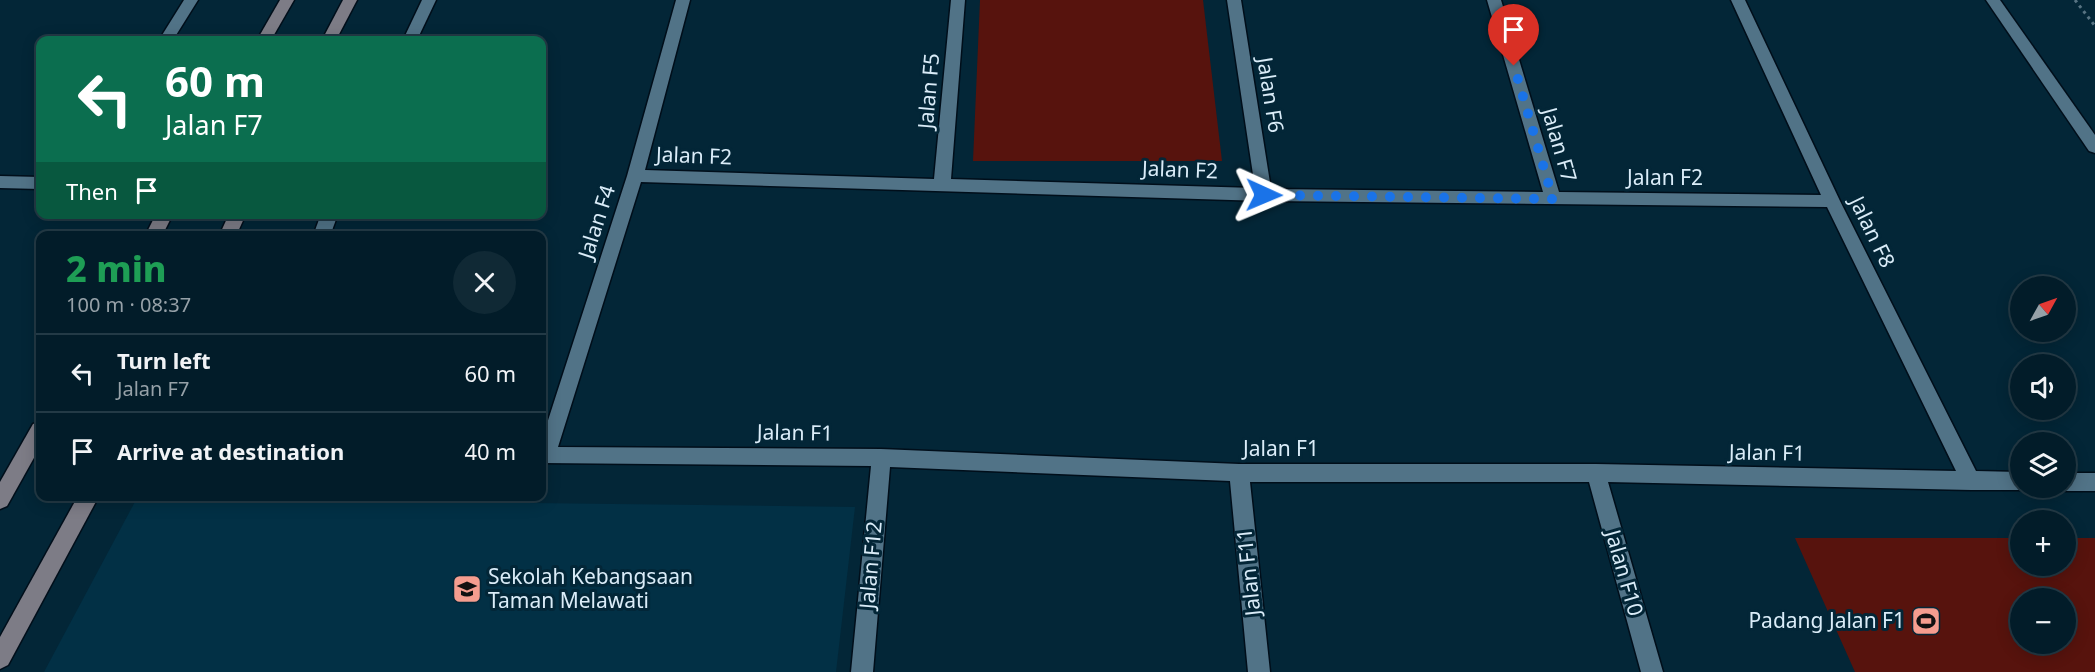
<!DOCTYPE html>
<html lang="en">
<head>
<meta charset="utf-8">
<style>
	body { margin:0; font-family:"Noto Sans",sans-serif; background:#102935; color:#f1f3f6; height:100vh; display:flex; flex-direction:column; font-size:22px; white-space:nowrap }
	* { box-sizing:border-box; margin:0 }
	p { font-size:20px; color:#96a1a8 }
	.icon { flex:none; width:33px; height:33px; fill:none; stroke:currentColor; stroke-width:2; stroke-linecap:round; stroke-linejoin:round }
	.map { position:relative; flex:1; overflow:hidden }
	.panel { position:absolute; left:36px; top:231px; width:510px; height:270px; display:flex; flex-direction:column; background:#021c29; border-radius:12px; box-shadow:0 3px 15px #0003,0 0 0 2px #233a46 }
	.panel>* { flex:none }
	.hud { position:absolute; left:36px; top:36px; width:510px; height:183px; border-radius:12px; box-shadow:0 3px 15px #0003,0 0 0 2px #233a46; background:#0b6e4f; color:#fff; overflow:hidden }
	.needle { width:39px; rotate:50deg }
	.fabs { position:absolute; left:2010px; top:276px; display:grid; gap:12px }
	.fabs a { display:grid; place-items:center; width:66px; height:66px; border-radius:50%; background:#021c29; box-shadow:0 3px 15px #0003,0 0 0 2px #233a46; font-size:30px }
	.pin { position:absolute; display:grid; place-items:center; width:51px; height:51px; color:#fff; margin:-62px -26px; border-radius:50% 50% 50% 0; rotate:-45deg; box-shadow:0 0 6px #0007 }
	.pin .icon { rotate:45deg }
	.me { position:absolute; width:66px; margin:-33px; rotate:91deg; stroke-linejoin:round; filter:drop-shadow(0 0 4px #0008) }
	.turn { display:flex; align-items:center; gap:21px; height:126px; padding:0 30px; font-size:27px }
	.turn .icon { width:78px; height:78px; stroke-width:2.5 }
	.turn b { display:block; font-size:42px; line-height:51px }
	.then { display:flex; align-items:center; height:57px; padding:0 30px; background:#0003; gap:12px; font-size:22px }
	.round { display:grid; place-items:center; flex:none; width:63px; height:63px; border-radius:32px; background:#102935 }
	.headline { display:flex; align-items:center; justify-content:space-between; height:102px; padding:0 30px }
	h1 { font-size:36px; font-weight:800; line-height:45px; color:#1e9e55 }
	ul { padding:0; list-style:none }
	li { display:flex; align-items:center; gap:18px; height:78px; padding:0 30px; border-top:2px solid #233a46 }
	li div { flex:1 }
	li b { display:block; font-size:22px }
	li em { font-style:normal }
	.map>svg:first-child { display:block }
	.built { fill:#023045 }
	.green { fill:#57130d; fill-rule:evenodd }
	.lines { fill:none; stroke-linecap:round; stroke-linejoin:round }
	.street-casing { stroke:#000e1a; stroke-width:3 }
	.secondary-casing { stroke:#000e1a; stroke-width:3 }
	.path { stroke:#577382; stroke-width:3; stroke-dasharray:3 4; stroke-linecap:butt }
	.street { fill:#517387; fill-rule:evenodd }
	.secondary { fill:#7d7c86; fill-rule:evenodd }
	.route { stroke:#1a73e8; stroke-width:10; stroke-dasharray:0 18 }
	.labels { text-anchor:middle; stroke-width:6; stroke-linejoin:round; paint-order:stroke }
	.street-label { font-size:21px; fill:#daecf8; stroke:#032637 }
	.poi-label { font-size:21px; fill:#daecf8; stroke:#032637; text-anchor:start }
</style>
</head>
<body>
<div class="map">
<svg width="2095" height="672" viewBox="0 0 2095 672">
	<rect width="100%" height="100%" fill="#032637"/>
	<path class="built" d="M137,498L855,507L836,672H44Z"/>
	<g class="green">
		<path d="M980,0H1203L1222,161H973Z"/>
		<path d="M1795,538H2020V566H2066V538H2095V672H1855ZM2020,598H2066V644H2020Z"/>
	</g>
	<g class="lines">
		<g class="street-casing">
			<g id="street">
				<path d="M184,0H198L173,40H159Z"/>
				<path d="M422,0H436L417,40H403Z"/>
				<path d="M676,0H690L645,170L934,179L951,0H965L951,179L1255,188L1227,0H1241L1271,189L1543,192L1487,0H1501L1559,192L1821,195L1731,0H1745L1840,201L1976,471L2020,472V488H2026L2020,490H1971L1608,482L1663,672H1641L1589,482H1250L1270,672H1248L1230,481L890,467L873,672H851L871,466L542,463V439L627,176ZM641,182L1264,201L1827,207L1956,471L1596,464H1239L881,449L558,447Z"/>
				<path d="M1986,0H2000L2095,135V153L2089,151Z"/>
				<path d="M0,176L40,177V189L0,188Z"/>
				<path d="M321,214H338L330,236H313Z"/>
				<path d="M2066,473H2095V491H2066L2059,488H2066Z"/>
			</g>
		</g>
		<g class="secondary-casing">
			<g id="secondary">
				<path d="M280,0H294L271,40H257Z"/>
				<path d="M343,0H357L336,40H322Z"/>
				<path d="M156,214H173L162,236H145Z"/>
				<path d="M229,214H246L236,236H219Z"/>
				<path d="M40,422V447L7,506L0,509V482L33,424Z"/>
				<path d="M78,496H99L8,665L0,669V637Z"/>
			</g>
		</g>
		<path class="path" d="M2075,0L2095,26"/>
		<use href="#street" class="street"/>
		<use href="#secondary" class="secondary"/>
	</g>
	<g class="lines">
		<path class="route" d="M1264,195L1553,199L1514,66"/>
	</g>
	<defs>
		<g id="school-square" transform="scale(1.5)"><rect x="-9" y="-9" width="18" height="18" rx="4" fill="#f59d8f" stroke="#032637"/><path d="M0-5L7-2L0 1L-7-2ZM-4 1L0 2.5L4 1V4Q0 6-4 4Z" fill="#111"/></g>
		<g id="stadium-square" transform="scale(1.5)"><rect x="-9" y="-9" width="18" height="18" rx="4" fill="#f59d8f" stroke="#032637"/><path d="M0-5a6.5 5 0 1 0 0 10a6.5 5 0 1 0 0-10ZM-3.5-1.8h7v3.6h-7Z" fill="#111"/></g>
	</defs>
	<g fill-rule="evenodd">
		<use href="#school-square" x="467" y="589"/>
		<use href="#stadium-square" x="1926" y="621"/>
	</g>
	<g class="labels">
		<g class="street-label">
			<text transform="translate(929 91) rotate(-85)" y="7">Jalan F5</text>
			<text transform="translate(1270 95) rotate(81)" y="7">Jalan F6</text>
			<text transform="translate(1559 145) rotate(74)" y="7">Jalan F7</text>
			<text transform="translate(694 156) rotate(2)" y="7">Jalan F2</text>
			<text transform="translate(1180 170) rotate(2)" y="7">Jalan F2</text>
			<text x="1665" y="185">Jalan F2</text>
			<text transform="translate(597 222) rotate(-72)" y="7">Jalan F4</text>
			<text transform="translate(1872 232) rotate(64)" y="7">Jalan F8</text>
			<text transform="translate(795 433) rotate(1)" y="7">Jalan F1</text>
			<text x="1281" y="456">Jalan F1</text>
			<text transform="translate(1767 453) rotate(1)" y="7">Jalan F1</text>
			<text transform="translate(871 565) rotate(-85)" y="7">Jalan F12</text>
			<text transform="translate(1249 572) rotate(-96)" y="7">Jalan F11</text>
			<text transform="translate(1624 573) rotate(74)" y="7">Jalan F10</text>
		</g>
		<g class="poi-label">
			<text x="488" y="584">Sekolah Kebangsaan<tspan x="488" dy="24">Taman Melawati</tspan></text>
			<text x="1905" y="628" text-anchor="end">Padang Jalan F1</text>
		</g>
	</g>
</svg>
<div class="fabs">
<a><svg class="needle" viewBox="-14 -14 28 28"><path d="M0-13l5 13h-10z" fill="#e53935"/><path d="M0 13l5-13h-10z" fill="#96a1a8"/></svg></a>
<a><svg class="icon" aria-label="sound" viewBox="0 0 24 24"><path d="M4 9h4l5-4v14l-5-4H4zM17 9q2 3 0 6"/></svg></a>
<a><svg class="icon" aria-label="layers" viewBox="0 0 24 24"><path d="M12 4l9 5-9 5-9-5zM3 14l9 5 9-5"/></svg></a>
<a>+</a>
<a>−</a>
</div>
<div class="pin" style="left:1514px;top:66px;background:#d93025"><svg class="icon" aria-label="arrive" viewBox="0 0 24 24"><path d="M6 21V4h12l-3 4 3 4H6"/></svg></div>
<svg class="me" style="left:1264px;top:195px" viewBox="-20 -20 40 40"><path d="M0-17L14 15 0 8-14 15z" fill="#1a73e8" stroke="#fff" stroke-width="4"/></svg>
<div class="hud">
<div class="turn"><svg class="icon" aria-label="left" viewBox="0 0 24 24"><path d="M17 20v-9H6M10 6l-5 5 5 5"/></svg><div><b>60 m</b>Jalan F7</div></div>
<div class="then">Then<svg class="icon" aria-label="arrive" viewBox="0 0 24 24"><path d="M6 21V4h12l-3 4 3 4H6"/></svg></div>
</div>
<section class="panel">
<div class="headline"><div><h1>2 min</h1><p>100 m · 08:37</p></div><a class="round"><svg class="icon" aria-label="close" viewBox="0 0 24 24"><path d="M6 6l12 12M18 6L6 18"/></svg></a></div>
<ul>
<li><svg class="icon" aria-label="left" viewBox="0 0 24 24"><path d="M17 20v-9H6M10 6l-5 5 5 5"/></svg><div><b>Turn left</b><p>Jalan F7</p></div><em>60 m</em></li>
<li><svg class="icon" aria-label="arrive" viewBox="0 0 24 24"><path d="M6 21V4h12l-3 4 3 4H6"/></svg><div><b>Arrive at destination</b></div><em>40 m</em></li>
</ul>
</section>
</div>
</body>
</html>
